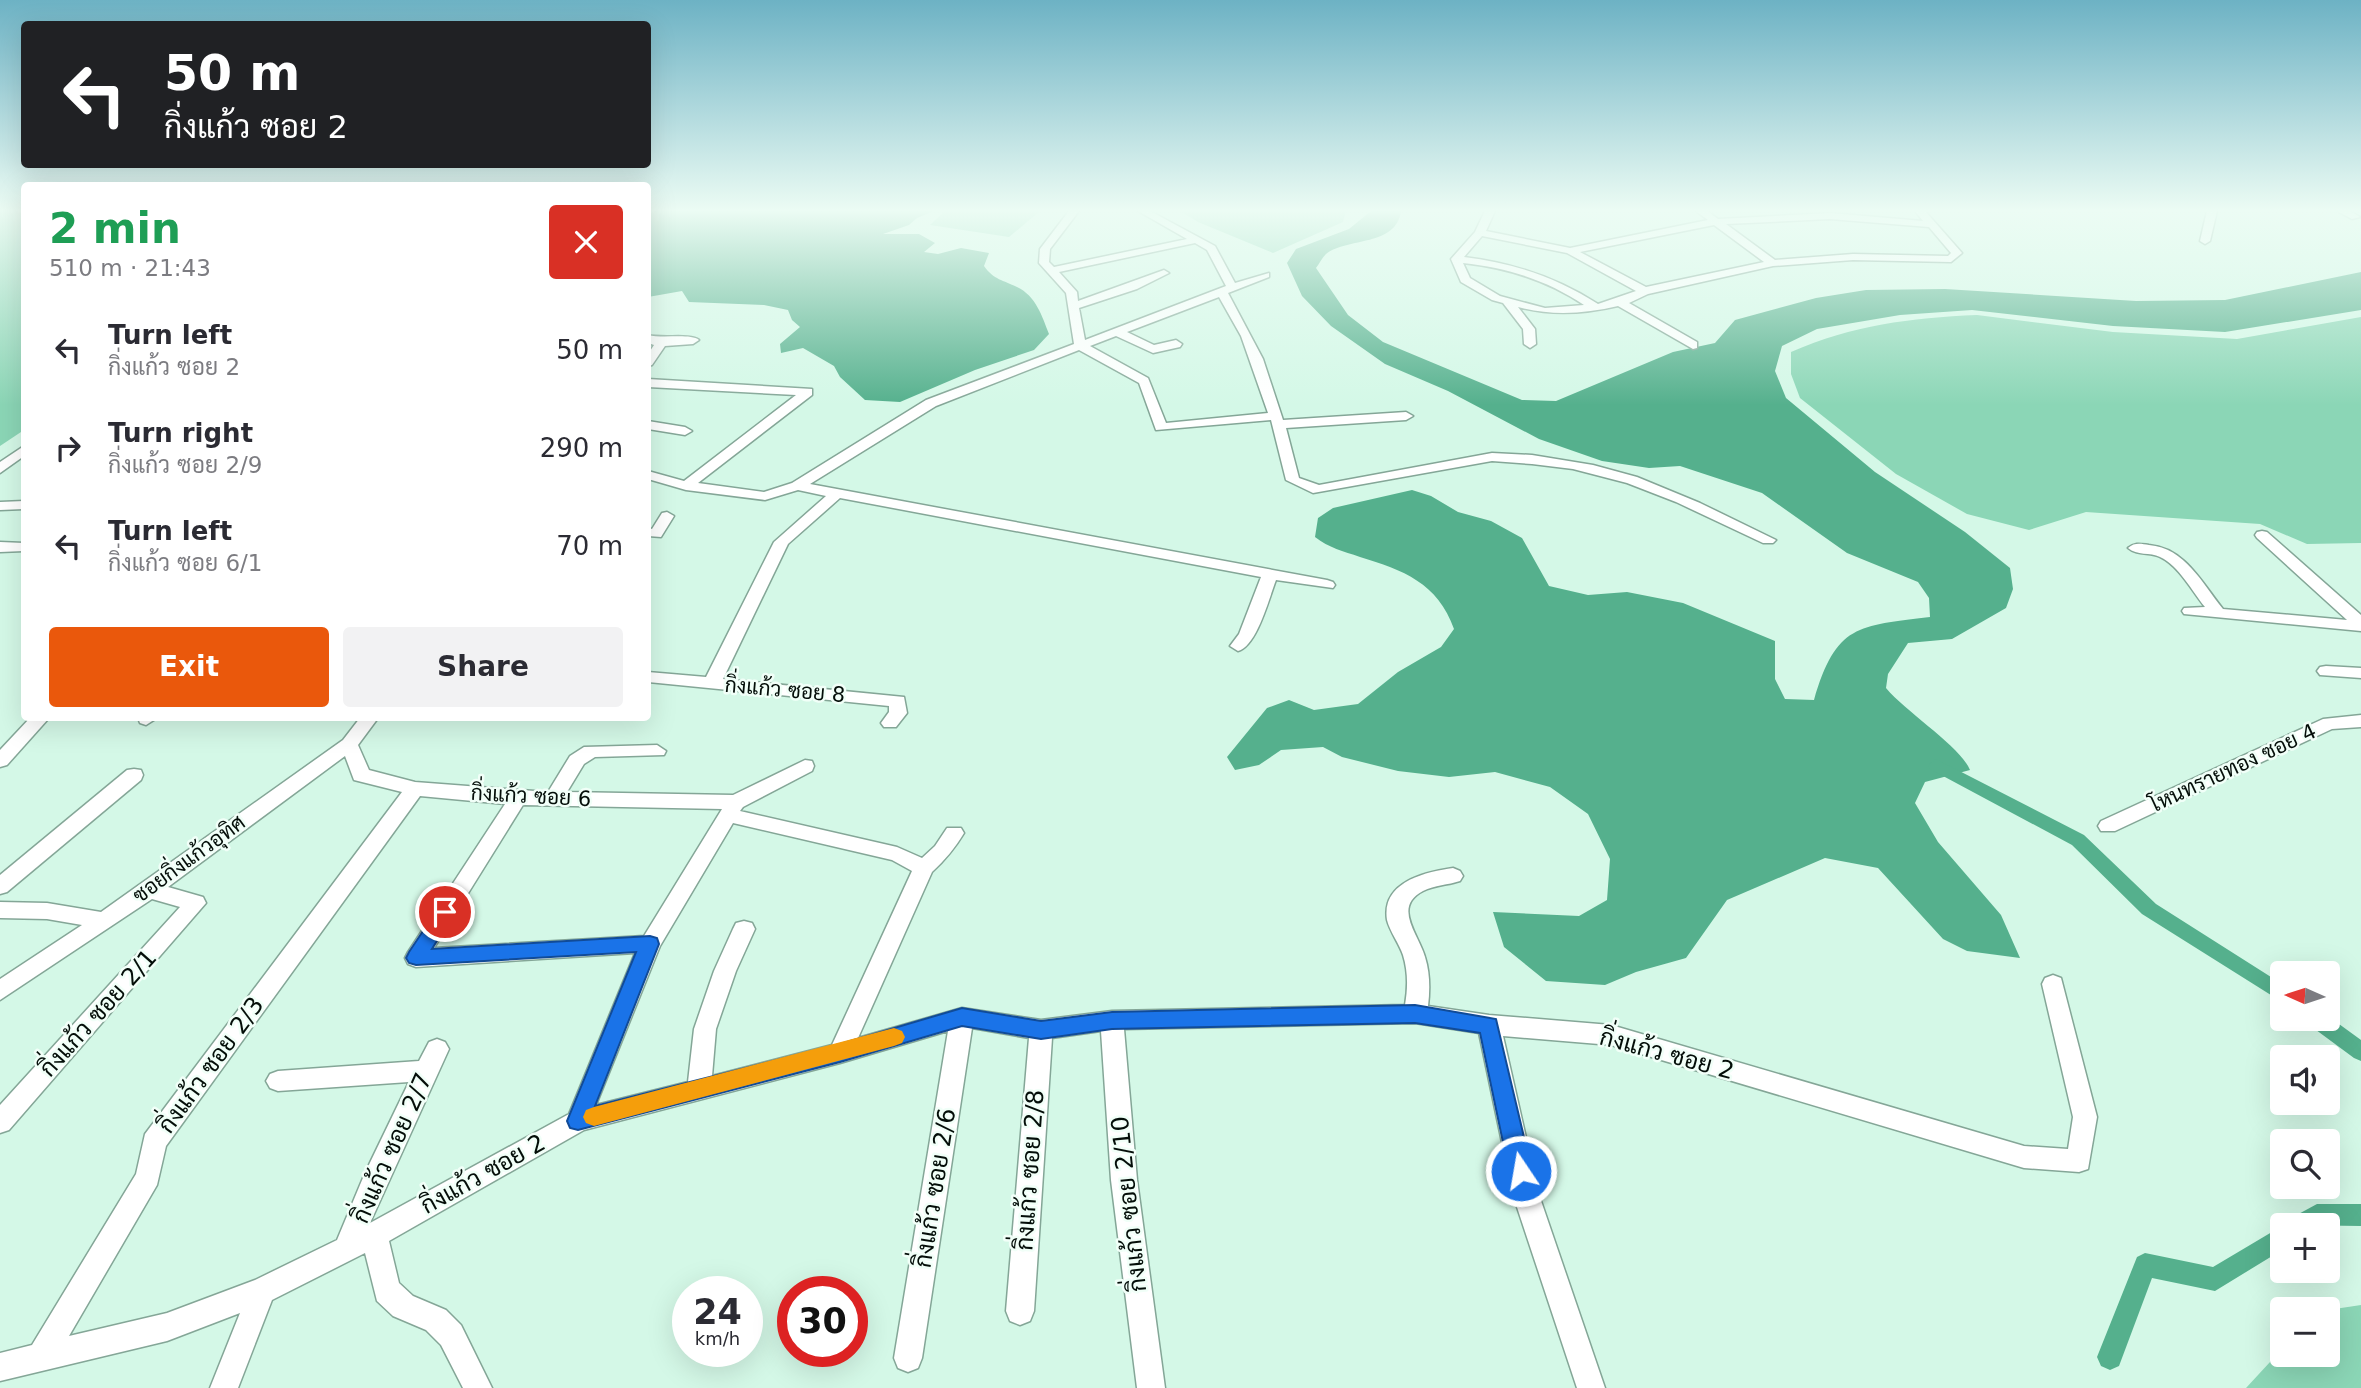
<!DOCTYPE html>
<html lang="en">
<head>
<meta charset="utf-8">
<style>
	body { margin:0; font-family:"DejaVu Sans",Sarabun,sans-serif; background:#f2f2f3; color:#2b2b33; height:100vh; display:flex; flex-direction:column; font-size:26px; white-space:nowrap }
	* { box-sizing:border-box; margin:0 }
	p { font-size:23px; color:#7c7c81 }
	.icon { flex:none; width:38px; height:38px; fill:none; stroke:currentColor; stroke-width:2; stroke-linecap:round; stroke-linejoin:round }
	.map { position:relative; flex:1; overflow:hidden }
	.details { position:absolute; left:21px; top:182px; width:630px; height:539px; display:flex; flex-direction:column; background:#fff; border-radius:7px; box-shadow:0 7px 28px #0002 }
	.details>* { flex:none }
	.hud { position:absolute; left:21px; top:21px; width:630px; height:147px; border-radius:7px; box-shadow:0 7px 28px #0002; background:#202124; color:#fff; overflow:hidden }
	.needle { width:46px; rotate:273deg }
	.controls { position:absolute; left:2270px; top:961px; display:grid; gap:14px }
	.controls a { display:grid; place-items:center; width:70px; height:70px; border-radius:7px; background:#fff; box-shadow:0 7px 28px #0002; font-size:35px }
	.speed { position:absolute; left:672px; top:1276px; display:flex; gap:14px; font-size:35px; font-weight:700; text-align:center }
	.speed>* { display:grid; place-content:center; width:91px; height:91px; border-radius:50%; background:#fff; box-shadow:0 7px 28px #0002; line-height:1 }
	.speed small { font-size:18px; font-weight:400 }
	.speed .limit { border:10px solid #d22; background:#fff; color:#111 }
	.pin { position:absolute; display:grid; place-items:center; width:60px; height:60px; color:#fff; margin:-30px; border:4px solid #fff; border-radius:50%; box-shadow:0 2px 7px #0007 }
	.me { position:absolute; width:77px; margin:-38px; rotate:348deg; stroke-linejoin:round; filter:drop-shadow(0 0 5px #0008) }
	.turn { display:flex; align-items:center; gap:24px; height:147px; padding:0 28px; font-size:32px }
	.turn .icon { width:91px; height:91px; stroke-width:2.5 }
	.turn b { display:block; font-size:49px; line-height:60px }
	.round { display:grid; place-items:center; flex:none; width:74px; height:74px; border-radius:7px; background:#f2f2f3 }
	.overview { display:flex; align-items:center; justify-content:space-between; height:119px; padding:0 28px }
	h1 { font-size:42px; font-weight:800; line-height:52px; color:#1e9e55 }
	.button { display:flex; gap:14px; margin-top:auto; padding:14px 28px }
	.button a { flex:1; height:80px; border-radius:7px; background:#ea580c; color:#fff; font-size:28px; font-weight:800; line-height:80px; text-align:center }
	.button a+a { background:#f2f2f3; color:#2b2b33 }
	ul { padding:0; list-style:none }
	li { display:flex; align-items:center; gap:21px; height:98px; padding:0 28px }
	li div { flex:1 }
	li b { display:block; font-size:26px }
	li em { font-style:normal }
	.map>svg:first-child { display:block }
	.green { fill:#8bd6b6 }
	.water { fill:#55b08d }
	.lines { fill:none; stroke-linecap:round; stroke-linejoin:round }
	.canal { fill:#55b08d; fill-rule:evenodd }
	.minor-casing { stroke:#84a697; stroke-width:3 }
	.minor { fill:#fff; fill-rule:evenodd }
	.route { fill:#1a73e8; stroke:#114b97; stroke-width:2 }
	.slow { fill:#f59e0b }
	.labels { text-anchor:middle; stroke-width:5; stroke-linejoin:round; paint-order:stroke }
	.street-label { font-size:21px; fill:#040e09; stroke:#f1fff8 }
	.near-street-label { font-size:24px; fill:#040e09; stroke:#f1fff8 }
</style>
</head>
<body>
<div class="map">
<svg width="2361" height="1388" viewBox="0 0 2361 1388">
	<rect width="100%" height="100%" fill="#d4f8e7"/>
	<g class="green">
		<path d="M0,211H24V430L0,446Z"/>
		<path d="M945,211H1040L1009,237L930,225Z"/>
		<path d="M1180,211H1346L1343,222L1273,253L1198,222Z"/>
		<path d="M1977,315L2113,332L2237,339L2361,317V543L2307,544L2260,524L2086,512L2029,530L1967,514L1896,474L1800,398L1791,374V352C1853,325 1910,318 1977,315Z"/>
		<path d="M2361,1305V1388H2246L2282,1349V1354H2328V1310Z"/>
	</g>
	<g class="water">
		<path d="M648,211H934L917,218L909,225L883,234H919L935,243L924,252L938,254L961,248L989,253L984,266C994,280 1003,280 1017,287C1036,296 1042,316 1049,334L1034,350L975,370L900,402L865,400L840,377L834,366L803,348L781,353L780,344L800,327L792,320L788,310L764,305L689,302L682,291L648,297Z"/>
		<path d="M1371,211H1401C1396,247 1348,237 1326,254C1322,258 1319,264 1316,268L1348,315L1383,342L1522,400L1556,401L1673,352L1715,343L1735,320L1816,298L1866,290L1945,289L2136,301L2225,300L2361,272V310L2225,332L2113,326L1972,310L1900,315L1817,329L1782,346L1775,371L1786,398L1875,472L1965,532L2010,568L2013,589L2006,608L1952,639L1908,643L1888,674L1886,688C1907,713 1960,746 1970,770L1925,782L1915,803L1938,842L2001,915L2020,958L1967,951L1943,939L1878,868L1825,858L1727,900L1686,958L1636,972L1605,985L1546,981L1504,947L1493,912L1579,916L1607,900L1610,859L1588,814L1550,787L1495,772L1449,777L1398,771L1342,757L1323,747L1281,750L1259,765L1235,770L1227,757L1267,708L1289,700L1314,710L1358,704L1398,672L1441,647L1454,629C1438,583 1403,570 1360,557C1343,551 1329,548 1315,537L1318,518L1333,508L1412,490L1431,496L1458,512L1491,521L1522,538L1549,586L1588,595L1627,592L1683,603L1775,641V679L1785,699L1814,700C1836,624 1858,626 1930,617L1929,598L1918,582L1847,553L1762,493L1680,466L1649,468L1602,461L1539,439L1448,391L1385,364L1331,326L1302,296L1287,263L1296,249L1349,229Z"/>
	</g>
	<g class="lines">
		<g class="canal">
			<path d="M1936,759L2084,835L2156,904L2282,984V1002L2142,914L2072,845L1930,769L1928,765Z"/>
			<path d="M2328,1016L2361,1040V1061L2354,1058L2308,1024L2305,1018H2328Z"/>
			<path d="M2317,1204H2361V1226L2289,1225L2293,1217Z"/>
			<path d="M2282,1226V1250L2215,1291L2152,1278L2119,1366L2110,1370L2101,1366L2097,1357L2137,1257L2145,1253L2213,1267Z"/>
		</g>
		<g class="minor-casing">
			<g id="minor">
				<path d="M1069,211H1079L1050,249L1049,262L1054,267L1187,239L1138,211H1150L1215,246L1235,283L1269,273V277L1228,293L1263,359L1283,420L1406,412L1413,416L1406,420L1286,428L1299,478L1319,485L1492,453L1532,455L1593,465L1637,477L1700,503L1776,540L1773,543H1763L1676,502L1627,483L1573,469L1532,464L1492,461L1313,493L1286,480L1271,420L1156,430L1139,383L1079,350L936,406L810,484L1327,580L1333,582L1335,585L1333,588L1276,580C1269,598 1257,646 1238,651L1230,646L1239,634L1261,577L840,498L788,544L723,679L904,697L907,713L896,727H884L881,723L889,712V706L648,682V672L706,677L774,542L826,496L798,490L765,500L686,490L648,479V471L684,481L796,395L648,387V379L812,389V395L698,483L764,492L792,483L926,400L1074,344L1066,293L1039,263L1040,249ZM1195,243L1207,250L1226,286L1085,340L1079,308L1137,289L1169,273L1164,270L1078,301L1077,292L1059,272ZM1219,297L1241,336L1268,413L1166,423L1148,378L1090,346L1116,336L1153,353L1180,347L1182,344L1176,340L1154,345L1127,332Z"/>
				<path d="M1485,211H1495L1486,231L1570,248L1708,220L1696,211H1707L1718,219L1830,213L1923,221L1915,211H1925L1962,253L1951,262L1853,260L1773,266L1648,294L1629,303L1697,342V348L1693,349L1618,306C1584,314 1551,316 1518,307L1535,329L1536,344L1530,348L1524,344L1523,329L1503,303L1492,300L1461,282L1451,259L1475,232ZM1830,219L1929,227L1951,253L1948,256L1853,254L1775,260L1726,224ZM1714,225L1764,262L1646,287L1580,252ZM1482,236L1567,253L1636,291L1598,304C1556,277 1513,263 1464,257ZM1463,263C1508,268 1547,280 1584,305L1545,308L1500,296L1470,278Z"/>
				<path d="M2207,211H2217L2210,241L2205,244L2200,241Z"/>
				<path d="M2337,211H2350L2360,217L2352,219Z"/>
				<path d="M648,335C663,339 690,333 699,340L693,344L665,346L652,365L648,366V354L654,345L648,343Z"/>
				<path d="M648,421L685,427L692,431L685,435L648,429Z"/>
				<path d="M24,446V456L0,473V462Z"/>
				<path d="M24,501V509L0,510V502Z"/>
				<path d="M667,512L674,516L661,537L648,536V528L652,529L662,513Z"/>
				<path d="M2262,531L2267,532L2361,615V631L2184,614L2182,611L2184,608L2205,607C2192,591 2179,566 2160,557C2150,552 2137,556 2128,548C2135,542 2141,544 2149,545C2185,548 2202,583 2223,609L2347,620L2257,538L2255,535L2257,532Z"/>
				<path d="M0,542L24,543V551L0,552Z"/>
				<path d="M2326,666L2361,668V678L2320,675L2317,671L2320,667Z"/>
				<path d="M2361,715V727L2332,729L2115,831H2101L2098,826L2101,821L2323,719Z"/>
				<path d="M30,718H49L7,765L0,767V750Z"/>
				<path d="M138,718H157L146,725L140,723Z"/>
				<path d="M360,718H378L358,745L369,770L415,782L548,792L570,756L584,747L657,745L666,751L664,755L595,757L584,764L567,792L733,795L805,760L812,761L814,766L812,771L743,807L740,811L897,847L922,858L935,846L947,828H961L964,833C955,848 945,860 932,872L858,1038L962,1008L1041,1020L1112,1011L1405,1005C1408,988 1408,971 1403,955C1399,943 1390,932 1387,920C1381,882 1425,872 1453,868L1460,871L1463,876L1460,881C1448,885 1435,885 1423,891C1392,907 1419,935 1425,957C1430,973 1430,990 1428,1006L1489,1015L1611,1025L2024,1146L2068,1149L2073,1117L2042,984L2045,978L2053,975L2061,978L2097,1117L2088,1169L2079,1172L2024,1168L1611,1045L1503,1036L1539,1195L1605,1388H1577L1513,1195L1479,1033L1415,1023L1124,1029L1137,1180L1165,1388H1137L1111,1180L1101,1031L1052,1038L1034,1311L1030,1321L1020,1325L1010,1321L1006,1311L1029,1038L972,1028L922,1358L918,1368L908,1372L898,1368L894,1358L948,1031L840,1063L584,1130L389,1241L399,1283L413,1296L446,1310L461,1325L492,1388H463L441,1345L426,1330L393,1316L377,1301L365,1253L272,1300L238,1388H210L240,1313L167,1341L0,1381V1353L32,1345L136,1174L145,1134L402,792L354,780L345,756L168,887L203,897L206,903L9,1130L0,1133V1105L180,907L152,899L0,1000V979L82,925L47,919L0,918V902L47,903L101,912L343,740ZM420,796L505,804L408,952L405,958L408,964L416,967L635,953L569,1114L370,1223L449,1049L445,1042L437,1039L429,1042L419,1061L278,1071L270,1074L266,1081L270,1088L278,1091L409,1082L365,1173L337,1240L255,1280L167,1313L69,1336L157,1185L166,1146ZM523,805L722,809L644,936L434,948ZM733,823L892,860L912,871L832,1045L712,1076L716,1029L736,971L755,929L752,923L744,921L736,923L733,929L714,971L694,1029L688,1082L596,1105L660,946Z"/>
				<path d="M134,769L141,770L143,775L141,780L7,892L0,894V875L127,770Z"/>
			</g>
		</g>
		<use href="#minor" class="minor"/>
	</g>
	<linearGradient id="sky" x2="0" y2="1"><stop stop-color="#6db2c4"/><stop offset="0.52" stop-color="#ecfcf4"/><stop offset="1" stop-color="#ecfcf4" stop-opacity="0"/></linearGradient>
	<rect width="2361" height="405" fill="url(#sky)"/>
	<path class="route" d="M445,905L455,912L432,949L650,936L657,938L659,944L595,1106L840,1044L962,1008L1041,1021L1112,1012L1415,1005L1496,1019L1532,1171L1529,1178L1521,1182L1513,1178L1509,1171L1480,1033L1415,1023L1112,1029L1041,1039L962,1026L840,1062L578,1130L570,1128L567,1121L636,952L416,965L409,963L406,958L409,952L439,907Z"/>
	<path class="slow" d="M894,1028L902,1031L905,1037L902,1043L894,1046L594,1126L586,1123L583,1117L586,1110L594,1107Z"/>
	<g class="labels">
		<g class="street-label">
			<text transform="translate(785 690) rotate(5)" y="7">กิ่งแก้ว ซอย 8</text>
			<text transform="translate(2233 768) rotate(-25)" y="7">โหนทรายทอง ซอย 4</text>
			<text transform="translate(531 796) rotate(3)" y="7">กิ่งแก้ว ซอย 6</text>
			<text transform="translate(189 859) rotate(-36)" y="7">ซอยกิ่งแก้วอุทิศ</text>
		</g>
		<g class="near-street-label">
			<text transform="translate(98 1013) rotate(-48)" y="8">กิ่งแก้ว ซอย 2/1</text>
			<text transform="translate(1667 1054) rotate(15)" y="8">กิ่งแก้ว ซอย 2</text>
			<text transform="translate(211 1065) rotate(-54)" y="8">กิ่งแก้ว ซอย 2/3</text>
			<text transform="translate(392 1148) rotate(-66)" y="8">กิ่งแก้ว ซอย 2/7</text>
			<text transform="translate(1030 1170) rotate(-86)" y="8">กิ่งแก้ว ซอย 2/8</text>
			<text transform="translate(483 1174) rotate(-29)" y="8">กิ่งแก้ว ซอย 2</text>
			<text transform="translate(935 1188) rotate(-81)" y="8">กิ่งแก้ว ซอย 2/6</text>
			<text transform="translate(1129 1204) rotate(-96)" y="8">กิ่งแก้ว ซอย 2/10</text>
		</g>
	</g>
</svg>
<div class="controls">
<a><svg class="needle" viewBox="-14 -14 28 28"><path d="M0-13l5 13h-10z" fill="#e53935"/><path d="M0 13l5-13h-10z" fill="#7c7c81"/></svg></a>
<a><svg class="icon" aria-label="sound" viewBox="0 0 24 24"><path d="M4 9h4l5-4v14l-5-4H4zM17 9q2 3 0 6"/></svg></a>
<a><svg class="icon" aria-label="search" viewBox="0 0 24 24"><circle cx="10" cy="10" r="6"/><path d="M15 15l6 6"/></svg></a>
<a>+</a>
<a>−</a>
</div>
<div class="speed"><div>24<small>km/h</small></div><div class="limit">30</div></div>
<div class="pin" style="left:445px;top:912px;background:#d93025"><svg class="icon" aria-label="arrive" viewBox="0 0 24 24"><path d="M6 21V4h12l-3 4 3 4H6"/></svg></div>
<svg class="me" style="left:1521px;top:1171px" viewBox="-20 -20 40 40"><circle r="17" fill="#1a73e8" stroke="#fff" stroke-width="3"/><path d="M0-11L8 9 0 5-8 9z" fill="#fff"/></svg>
<div class="hud">
<div class="turn"><svg class="icon" aria-label="left" viewBox="0 0 24 24"><path d="M17 20v-9H6M10 6l-5 5 5 5"/></svg><div><b>50 m</b>กิ่งแก้ว ซอย 2</div></div>
</div>
<section class="details">
<div class="overview"><div><h1>2 min</h1><p>510 m · 21:43</p></div><a class="round" style="background:#d93025;color:#fff"><svg class="icon" aria-label="close" viewBox="0 0 24 24"><path d="M6 6l12 12M18 6L6 18"/></svg></a></div>
<ul>
<li><svg class="icon" aria-label="left" viewBox="0 0 24 24"><path d="M17 20v-9H6M10 6l-5 5 5 5"/></svg><div><b>Turn left</b><p>กิ่งแก้ว ซอย 2</p></div><em>50 m</em></li>
<li><svg class="icon" aria-label="right" viewBox="0 0 24 24"><path d="M7 20v-9h11M14 6l5 5-5 5"/></svg><div><b>Turn right</b><p>กิ่งแก้ว ซอย 2/9</p></div><em>290 m</em></li>
<li><svg class="icon" aria-label="left" viewBox="0 0 24 24"><path d="M17 20v-9H6M10 6l-5 5 5 5"/></svg><div><b>Turn left</b><p>กิ่งแก้ว ซอย 6/1</p></div><em>70 m</em></li>
</ul>
<div class="button"><a>Exit</a><a>Share</a></div>
</section>
</div>
</body>
</html>
